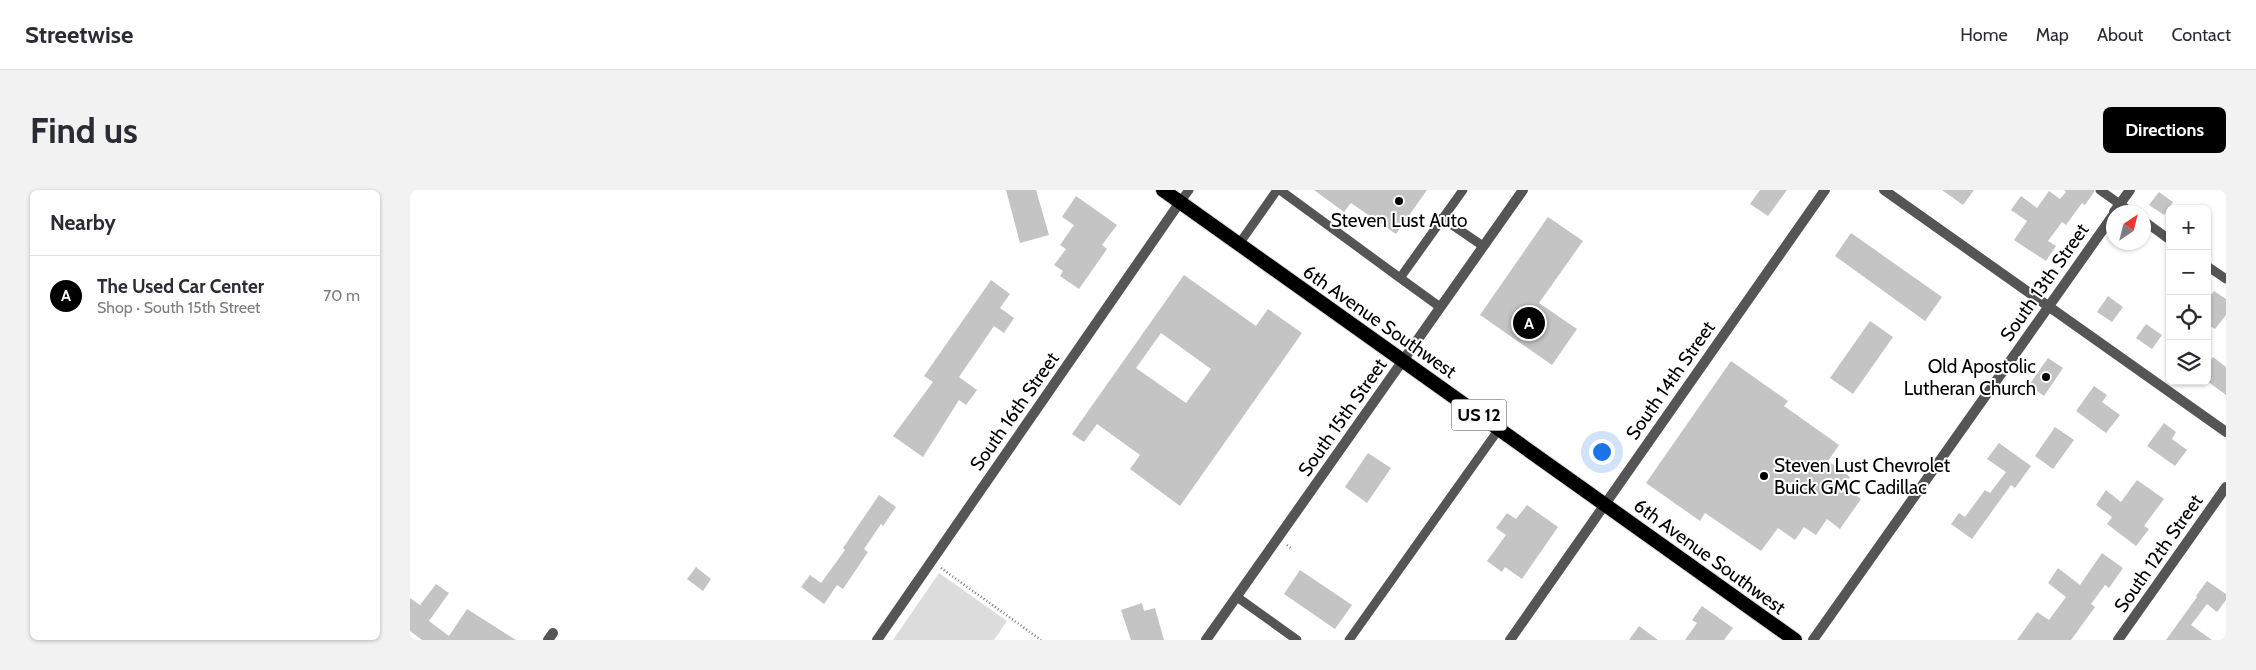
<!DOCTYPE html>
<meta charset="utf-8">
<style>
body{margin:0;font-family:Cabin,sans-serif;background:#f2f2f3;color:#2b2b33}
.controls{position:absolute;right:15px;top:15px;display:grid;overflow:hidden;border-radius:8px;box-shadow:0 1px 4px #0004}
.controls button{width:45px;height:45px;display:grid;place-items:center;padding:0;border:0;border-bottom:1px solid #e1e1e2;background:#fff;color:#2b2b33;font:25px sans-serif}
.compass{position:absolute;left:1696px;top:15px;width:45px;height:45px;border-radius:50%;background:#fff;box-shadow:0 1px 4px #0004;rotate:35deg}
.you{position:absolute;left:1191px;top:261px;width:18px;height:18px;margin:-12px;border:4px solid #fff;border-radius:50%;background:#1a73e8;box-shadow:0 0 0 8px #1a73e833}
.badge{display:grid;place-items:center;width:32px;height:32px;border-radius:50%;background:#000;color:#fff;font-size:16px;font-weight:700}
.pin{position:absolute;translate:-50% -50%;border:2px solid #fff;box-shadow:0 1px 5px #0006}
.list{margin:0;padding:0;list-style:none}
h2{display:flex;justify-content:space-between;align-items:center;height:65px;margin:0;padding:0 20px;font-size:21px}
h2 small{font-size:16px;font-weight:400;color:#7c7c81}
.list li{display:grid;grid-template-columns:32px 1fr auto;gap:15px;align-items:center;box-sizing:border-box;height:80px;padding:0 20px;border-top:1px solid #e1e1e2}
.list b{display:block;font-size:19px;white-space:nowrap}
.list p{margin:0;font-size:16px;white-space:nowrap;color:#7c7c81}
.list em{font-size:16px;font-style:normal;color:#7c7c81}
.icon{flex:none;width:28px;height:28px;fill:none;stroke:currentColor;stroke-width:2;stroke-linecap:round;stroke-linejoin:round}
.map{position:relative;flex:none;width:1816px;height:450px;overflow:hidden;border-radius:8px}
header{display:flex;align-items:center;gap:30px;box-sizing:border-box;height:70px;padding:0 25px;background:#fff;border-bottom:1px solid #e1e1e2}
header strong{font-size:24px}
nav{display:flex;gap:28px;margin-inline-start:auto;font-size:18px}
.intro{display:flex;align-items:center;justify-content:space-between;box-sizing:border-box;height:120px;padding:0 30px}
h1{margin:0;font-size:35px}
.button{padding:12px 22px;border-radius:8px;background:#000;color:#fff;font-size:18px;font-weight:700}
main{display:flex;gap:30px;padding:0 30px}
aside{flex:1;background:#fff;border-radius:8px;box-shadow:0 1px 4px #0004}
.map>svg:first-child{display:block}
</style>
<header>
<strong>Streetwise</strong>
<nav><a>Home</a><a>Map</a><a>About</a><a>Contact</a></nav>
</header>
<div class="intro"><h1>Find us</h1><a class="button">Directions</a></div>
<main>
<aside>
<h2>Nearby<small></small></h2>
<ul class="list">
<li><span class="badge">A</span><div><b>The Used Car Center</b><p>Shop · South 15th Street</p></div><em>70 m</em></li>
</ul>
</aside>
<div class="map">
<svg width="1816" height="450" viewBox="0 0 1816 450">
<rect width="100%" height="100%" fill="#fff"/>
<path fill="#dcdcdc" d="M529,383L597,431L584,450H483Z"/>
<path fill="#c4c4c4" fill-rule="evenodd" d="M596,0H626L639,45L610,53Z
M904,0H1017L986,44L941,13L934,22Z
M1350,0H1377L1358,26L1340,14Z
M1532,0H1564L1553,15Z
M1654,0H1684V2L1675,15L1672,13L1656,35L1652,32L1638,51L1646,56L1636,71L1604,50L1617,31L1601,20L1611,6L1627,18L1639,1L1650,9L1656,2Z
M1749,2L1763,12L1754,25L1739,15Z
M666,6L707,35L692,55L697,59L669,99L650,86L653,81L644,75L656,59L650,55L664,35L652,27Z
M1138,27L1173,51L1129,113L1167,139L1142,175L1070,125Z
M1441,43L1532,107L1515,131L1425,66Z
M774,85L846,136L858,119L892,143L770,316L720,279L730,265L687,234L674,252L662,244ZM751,143L801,179L776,213L726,178Z
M581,90L600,104L590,118L604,128L594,143L584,136L549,187L567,200L556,215L549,210L513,267L483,246L523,192L514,186Z
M1804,101L1816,109V125L1805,139L1797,134V111Z
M1698,106L1713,117L1702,132L1687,122Z
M1460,131L1483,147L1443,204L1420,188Z
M1736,134L1752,145L1742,159L1726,148Z
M1803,167L1816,177V205L1797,191V176Z
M1638,168L1653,178L1634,206L1619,195Z
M1321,171L1378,211L1374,216L1429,255L1418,271L1440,287L1433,296L1451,309L1430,339L1417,329L1406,345L1394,337L1385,350L1368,338L1351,361L1295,323L1290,331L1236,293Z
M1684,196L1697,205L1692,212L1710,225L1696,243L1666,221Z
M1754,233L1766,242L1762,249L1777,260L1765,276L1737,256Z
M1645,237L1664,250L1643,279L1625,266Z
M1589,253L1621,276L1605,298L1601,295L1562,349L1541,334L1549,323L1555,327L1575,300L1580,303L1596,282L1577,269Z
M958,263L981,278L957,313L935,297Z
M1727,290L1754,309L1734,336L1739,339L1726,356L1697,334L1702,327L1686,315L1696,300L1711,312Z
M469,305L486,317L473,336L471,334L454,359L458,362L433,399L427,395L414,414L391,397L400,385L411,393L435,360L433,358Z
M1117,315L1148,337L1112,389L1095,377L1092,382L1077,371L1096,345L1086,338L1097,323L1106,329Z
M1692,363L1713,378L1699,398L1695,395L1681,414L1685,417L1661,450H1607L1627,422L1639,430L1656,407L1638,393L1648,378L1670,395Z
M286,377L301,389L293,401L277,389Z
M890,380L942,415L925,439L874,404Z
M1797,391L1816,404V410L1807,422L1797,414L1781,435L1802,450H1756L1787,407L1786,406Z
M26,394L39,403L19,431L39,446L57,419L106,450H12L0,441V408L10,415Z
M732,413L734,421L745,418L754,450H721L711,420Z
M1292,416L1323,438L1314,450H1275L1287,433L1282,430Z
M1229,436L1248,450H1219Z"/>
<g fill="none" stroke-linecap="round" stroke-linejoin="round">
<defs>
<path id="trunk" d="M753,0L1385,450"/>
</defs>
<use href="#trunk" stroke="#dbdbdb" stroke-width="16"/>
<path stroke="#777" stroke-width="2.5" stroke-dasharray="1 2.5" stroke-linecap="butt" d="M877,355L882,359
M531,378L631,450"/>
<path stroke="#555" stroke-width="9" d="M870,0L990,88L1053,0
M1690,0L1721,22
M770,12L779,0
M1032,28L1073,56
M1734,31L1760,50
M829,54L867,0
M1797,76L1816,89
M990,88L1030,117
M827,407L887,450
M939,450L1089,239"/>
<path stroke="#555" stroke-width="10" d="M1474,0L1816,242
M1704,22L1720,0
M138,450L143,443
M796,450L1113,0
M1100,450L1415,0
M1403,450L1704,24"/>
<path stroke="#555" stroke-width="10" d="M467,450L770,12
M1708,450L1816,297"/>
<use href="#trunk" stroke="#000" stroke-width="14"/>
</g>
<g fill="#000" stroke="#fff" stroke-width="2">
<circle cx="989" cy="11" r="5"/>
<circle cx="1636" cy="187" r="5"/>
<circle cx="1354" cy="286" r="5"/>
</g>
<g text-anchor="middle" stroke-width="4" stroke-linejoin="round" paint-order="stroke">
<rect fill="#fff" stroke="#4c4c4c" stroke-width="1" x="1041.5" y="209.5" width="55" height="31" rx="4"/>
<g font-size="18" font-weight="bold" fill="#000">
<text x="1069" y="231">US 12</text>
</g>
<g font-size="19" fill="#000" stroke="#fff">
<text x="989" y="37">Steven Lust Auto</text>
<text x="1626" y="183" text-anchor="end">Old Apostolic<tspan x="1626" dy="22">Lutheran Church</tspan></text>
<text x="1364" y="282" text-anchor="start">Steven Lust Chevrolet<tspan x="1364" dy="22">Buick GMC Cadillac</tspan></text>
</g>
<g font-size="19" fill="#000" stroke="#fff">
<text transform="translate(1634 92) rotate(-55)" y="7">South 13th Street</text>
<text transform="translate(970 131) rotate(35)" y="7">6th Avenue Southwest</text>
<text transform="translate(1260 190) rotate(-55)" y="7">South 14th Street</text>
<text transform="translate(604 221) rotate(-55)" y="7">South 16th Street</text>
<text transform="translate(932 227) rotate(-55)" y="7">South 15th Street</text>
<text transform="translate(1748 363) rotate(-55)" y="7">South 12th Street</text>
<text transform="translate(1300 366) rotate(36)" y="7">6th Avenue Southwest</text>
</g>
</g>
</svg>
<div class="controls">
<button>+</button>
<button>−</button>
<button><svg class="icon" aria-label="locate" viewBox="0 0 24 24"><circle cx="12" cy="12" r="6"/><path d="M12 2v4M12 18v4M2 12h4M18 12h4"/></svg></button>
<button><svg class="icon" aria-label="layers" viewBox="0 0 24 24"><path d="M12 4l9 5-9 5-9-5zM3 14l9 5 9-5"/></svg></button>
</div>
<svg class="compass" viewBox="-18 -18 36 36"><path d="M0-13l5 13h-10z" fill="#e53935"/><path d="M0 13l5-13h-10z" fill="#7c7c81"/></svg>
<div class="you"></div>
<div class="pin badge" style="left:1119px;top:133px">A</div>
</div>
</main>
